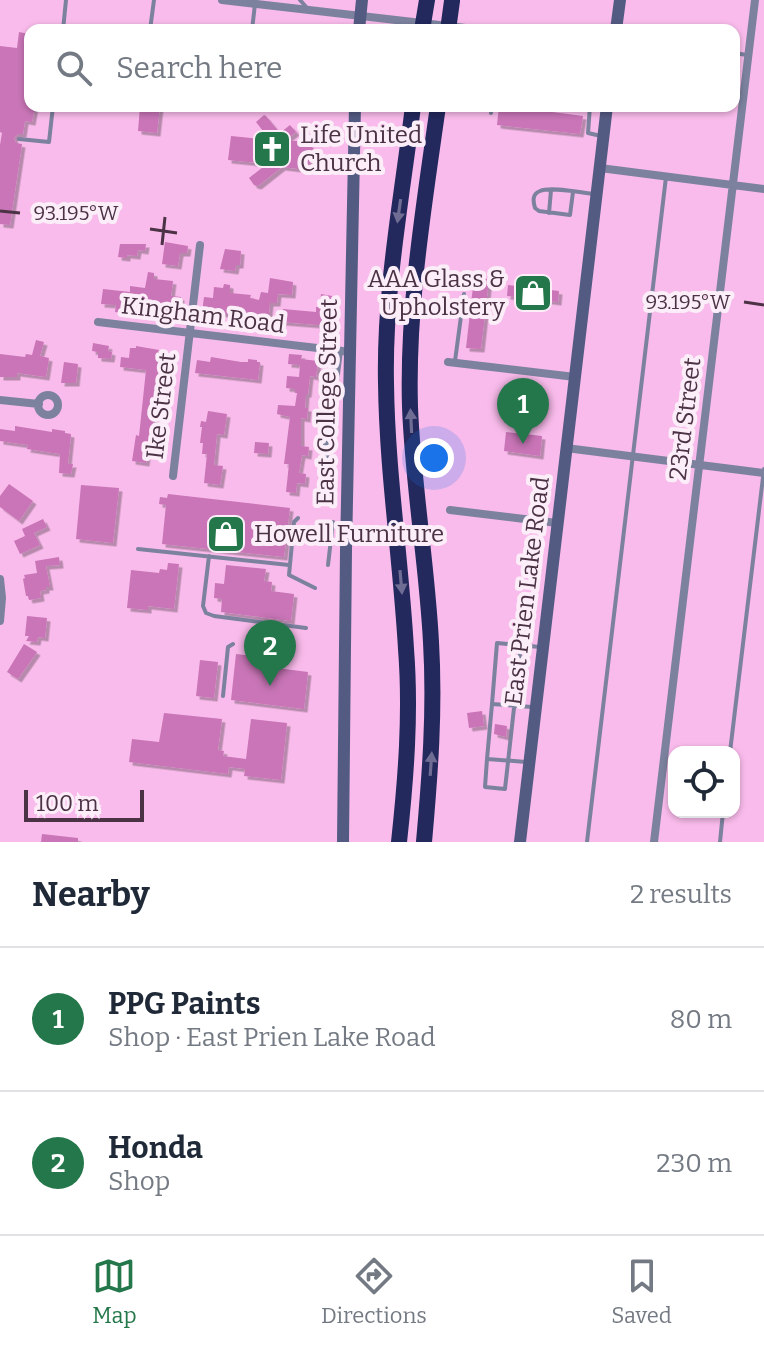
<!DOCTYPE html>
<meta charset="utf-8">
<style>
body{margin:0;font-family:Bitter,serif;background:#f2f2f3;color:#1f2937}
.controls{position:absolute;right:24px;bottom:24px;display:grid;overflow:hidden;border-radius:16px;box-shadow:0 2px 6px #0004}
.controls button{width:72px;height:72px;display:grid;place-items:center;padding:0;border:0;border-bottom:2px solid #e0e1e3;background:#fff;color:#1f2937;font:40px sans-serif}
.scale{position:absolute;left:24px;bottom:20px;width:120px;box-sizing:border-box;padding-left:8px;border:4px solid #4b3245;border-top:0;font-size:22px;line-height:28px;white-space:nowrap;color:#4b3245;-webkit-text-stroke:6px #fbeef8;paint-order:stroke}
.you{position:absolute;left:434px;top:458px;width:28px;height:28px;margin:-20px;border:6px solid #fff;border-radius:50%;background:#1a73e8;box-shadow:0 0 0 12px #1a73e833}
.badge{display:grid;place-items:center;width:52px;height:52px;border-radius:50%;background:#24774a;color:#fff;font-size:26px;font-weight:700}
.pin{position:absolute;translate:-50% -66px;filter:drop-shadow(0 2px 4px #0008)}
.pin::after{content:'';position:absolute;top:42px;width:28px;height:24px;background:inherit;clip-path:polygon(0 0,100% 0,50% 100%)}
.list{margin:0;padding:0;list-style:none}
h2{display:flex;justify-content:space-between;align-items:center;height:104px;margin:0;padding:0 32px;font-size:34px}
h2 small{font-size:26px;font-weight:400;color:#747a83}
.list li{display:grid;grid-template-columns:52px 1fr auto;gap:24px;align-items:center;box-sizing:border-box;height:144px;padding:0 32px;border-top:2px solid #e0e1e3}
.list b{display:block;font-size:30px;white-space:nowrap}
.list p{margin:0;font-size:26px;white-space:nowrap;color:#747a83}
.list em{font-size:26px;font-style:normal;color:#747a83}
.icon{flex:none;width:44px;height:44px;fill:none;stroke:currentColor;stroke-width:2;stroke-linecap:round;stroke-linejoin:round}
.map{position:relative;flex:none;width:764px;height:842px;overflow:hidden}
.search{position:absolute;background:#fff;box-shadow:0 2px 6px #0004;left:24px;right:24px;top:24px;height:88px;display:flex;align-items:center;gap:20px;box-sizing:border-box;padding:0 28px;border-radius:16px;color:#747a83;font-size:30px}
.sheet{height:392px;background:#fff}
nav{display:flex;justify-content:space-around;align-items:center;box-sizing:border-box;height:112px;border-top:2px solid #e0e1e3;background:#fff;font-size:22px;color:#747a83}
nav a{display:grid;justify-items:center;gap:4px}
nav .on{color:#24774a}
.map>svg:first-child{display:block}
</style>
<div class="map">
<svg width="764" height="842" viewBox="0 0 764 842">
<defs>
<filter id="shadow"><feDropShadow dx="3.5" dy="3.5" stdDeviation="0" flood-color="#0004"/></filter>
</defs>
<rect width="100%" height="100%" fill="#f9bbeb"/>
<path fill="#c974b7" filter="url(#shadow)" d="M19,32L29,34L27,45H30V106H35L32,122L25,121L23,134H18L14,138L16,143L22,144L10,225L0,224V145L2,133L0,132V46L17,48Z
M140,106H160L157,133L138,131Z
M499,106H529V109L583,116L580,134L497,125Z
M264,115L266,116L280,133L290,125L296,132L286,140L308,142L319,156L308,165L307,170L282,167L258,186L254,185L249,178L267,164L228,160L231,136L270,140L256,122Z
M165,242L188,246L187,253H180L178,266L162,264Z
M120,244H146L145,251L138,250L137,256L127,255V258L118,257Z
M225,249L241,251L240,265H236L235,271L220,269Z
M148,272L154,273V279L173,281L171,296L181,297L180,309L126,302L124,313L115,312L116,305L101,304L103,289L130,292V286L145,288Z
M270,278L293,282L292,295L278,294L277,303H270L268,322L228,317V314L202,313L204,297L213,298L214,287L223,288L224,284L230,285V293L251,295L250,298L259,300L261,292L268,293Z
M474,278L489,279L481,349L466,348Z
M508,285L559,291L558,302L507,296Z
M321,294L332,296L329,317H332L331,326L282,322L283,309L316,312V307H320Z
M36,340L44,342L40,356L49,358L46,377L17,373V377H0V354L25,357L26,354L32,355Z
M93,343L109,346L108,351L112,352L111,359L98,358V352L92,351Z
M136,346L159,350L158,352L168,355L160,404L158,403L153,426H151L146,463L132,461L136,435L139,436L146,370L120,367L121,357L129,358L130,348H136Z
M289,354L302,355L301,359L318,361L316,377L310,376L308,394H306L305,408H308L307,419L301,418V446L309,447L308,456L302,455L299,473L306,474L305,484L297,483L296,493L286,492L289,464H284L290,417L277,414L278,405L295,406L297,393H295V389L286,388L287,376L299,377L300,365L288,364Z
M211,357L241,362H248V359L257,360V362H260L258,380L195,373L197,360L210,362Z
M64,362L78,364L76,383H61Z
M208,411L227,414L224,435L217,434L214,465L223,466L220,485L204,483L207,454H202L203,443H200L202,427H200L201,421L206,422Z
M15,426L52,432V429L65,431V433L71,434L68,464H73L71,474L59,473L60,454L27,449L28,445L0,441V429L15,431Z
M506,432L542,436L540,456L504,451Z
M255,442L269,443L268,454L254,453Z
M9,484L33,501L19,521L0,507V496Z
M81,485L119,488L113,543L76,539Z
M168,494L290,508L284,557L162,544L166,505L159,504L160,497L167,498Z
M43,519L47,527L34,533L40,545L20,554L14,541L25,536L22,529Z
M59,557L60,565L46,566L50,587H46V590L40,591L41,598L29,600L28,596H26L23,579L25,578L24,575L37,573L35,561Z
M168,563L179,564L174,609L148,606V610L127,608L131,570L159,573L160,569L167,570Z
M226,565L266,569L264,581L272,582L271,591L294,594L291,621L221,612L222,599L214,598L215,583L224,584Z
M27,616L47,618L45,638L38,637L37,642L26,641L29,636H25Z
M24,644L37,652L18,679L7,672Z
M236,654L263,657L261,666L308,672L304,709L231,700Z
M200,660L218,662L214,698L196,696Z
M482,711L484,726L469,728L467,713Z
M164,713L222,719L218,750L224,751L223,756L246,759L251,719L287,723L281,780L244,776L245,769L229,767L228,774L129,762L132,739L159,742Z
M495,724L507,726L506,737L494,734Z
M42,834L78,838V842H41Z"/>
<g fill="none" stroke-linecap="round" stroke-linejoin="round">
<path stroke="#7c829e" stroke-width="4" d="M300,0L307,8
M63,30L66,0
M150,30L154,0
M252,30L255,4
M734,53L747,55
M572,106L606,110
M590,106L588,133L601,136
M491,113L492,106
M19,139L49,142L53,106
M573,192L570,215L539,211L535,208C533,201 532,194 540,191C551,186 582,193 595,194
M549,213L551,190
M455,361L464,294
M298,518L294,522L289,575L315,588
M138,549L289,565
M209,556L203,606L206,613L214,616L306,628
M328,565L333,522
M223,696L228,647L233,644
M492,704L487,759L526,762
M532,707L492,704L497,643L540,647
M730,752L764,469
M487,759L485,787L505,789L521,645
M587,842L666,177
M720,842L723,812"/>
<path stroke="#7c829e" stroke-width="8" d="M222,0L483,30
M600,168L764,189
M98,322L351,352
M448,362L575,377
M38 405a10 10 0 1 1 20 0a10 10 0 1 1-20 0Z
M0,400L39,404
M566,448L764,473
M173,476L200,245
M327,481L323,473L339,351
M450,510L557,523
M0,579L2,598L0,621
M654,842L755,0"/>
<path stroke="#545b83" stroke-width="12" d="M359,30L362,0
M616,30L620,0
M343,842L346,550L355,106
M520,842L607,106"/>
<path stroke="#23285d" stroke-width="16" d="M399,842C406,778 411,713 406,649C401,560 387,472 386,383C384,290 402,198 413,106
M424,842C430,775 435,710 431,642C427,564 413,486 410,407C407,306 424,206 438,106"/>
<path stroke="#23285d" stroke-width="16" d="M422,30L427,0
M448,30L452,1"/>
</g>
<defs><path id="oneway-solid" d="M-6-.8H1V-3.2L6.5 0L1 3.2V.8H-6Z" transform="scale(2)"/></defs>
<g fill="#6f6d93">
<use href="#oneway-solid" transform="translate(399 211) rotate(98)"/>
<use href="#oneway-solid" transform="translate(411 421) rotate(-93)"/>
<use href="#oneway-solid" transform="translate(401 582) rotate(85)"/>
<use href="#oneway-solid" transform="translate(431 764) rotate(-86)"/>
</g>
<path fill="none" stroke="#4b3245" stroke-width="3" d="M0,211L20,213M150,229L177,233M162,245L165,217M744,302L764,305"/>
<defs>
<symbol id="church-square" viewBox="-11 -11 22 22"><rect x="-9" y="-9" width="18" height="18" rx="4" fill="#24774a" stroke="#fbeef8"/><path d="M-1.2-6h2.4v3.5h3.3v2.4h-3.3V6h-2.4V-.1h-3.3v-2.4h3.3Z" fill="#fff"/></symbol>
<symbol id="shop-square" viewBox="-11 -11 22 22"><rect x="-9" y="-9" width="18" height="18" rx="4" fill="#24774a" stroke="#fbeef8"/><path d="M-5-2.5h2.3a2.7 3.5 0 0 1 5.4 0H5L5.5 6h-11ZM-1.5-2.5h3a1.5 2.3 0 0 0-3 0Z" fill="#fff"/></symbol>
</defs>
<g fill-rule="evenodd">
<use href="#church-square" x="250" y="127" width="44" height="44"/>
<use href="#shop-square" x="511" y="271" width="44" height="44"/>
<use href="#shop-square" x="204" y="512" width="44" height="44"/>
</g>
<g text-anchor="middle" stroke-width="8" stroke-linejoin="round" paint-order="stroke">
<g font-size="24" fill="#4b3245" stroke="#fbeef8" text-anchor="start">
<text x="300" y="143">Life United<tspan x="300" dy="28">Church</tspan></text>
<text x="505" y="287" text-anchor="end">AAA Glass &amp;<tspan x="505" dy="28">Upholstery</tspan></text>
<text x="254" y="542">Howell Furniture</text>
</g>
<g font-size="24" fill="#4b3245" stroke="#fbeef8">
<text transform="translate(203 315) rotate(7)" y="8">Kingham Road</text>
<text transform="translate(327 402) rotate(-89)" y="8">East College Street</text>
<text transform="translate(161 406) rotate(-83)" y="8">Ike Street</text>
<text transform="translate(685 419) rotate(-83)" y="8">23rd Street</text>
<text transform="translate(527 591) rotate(-83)" y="8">East Prien Lake Road</text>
</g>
</g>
<g font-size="20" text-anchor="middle" fill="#4b3245" stroke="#fbeef8" stroke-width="8" stroke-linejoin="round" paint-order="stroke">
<text x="76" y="220">93.195°W</text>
<text x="688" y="309">93.195°W</text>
</g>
</svg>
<div class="controls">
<button><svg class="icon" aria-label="locate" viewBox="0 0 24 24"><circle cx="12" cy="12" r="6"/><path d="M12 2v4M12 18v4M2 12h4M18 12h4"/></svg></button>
</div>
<div class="scale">100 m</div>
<div class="you"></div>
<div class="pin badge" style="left:523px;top:444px">1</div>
<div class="pin badge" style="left:270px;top:686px">2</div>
<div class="search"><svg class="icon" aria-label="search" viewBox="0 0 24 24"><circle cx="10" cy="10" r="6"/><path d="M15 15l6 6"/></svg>Search here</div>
</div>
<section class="sheet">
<h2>Nearby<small>2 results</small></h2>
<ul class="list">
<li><span class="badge">1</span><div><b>PPG Paints</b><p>Shop · East Prien Lake Road</p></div><em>80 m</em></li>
<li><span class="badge">2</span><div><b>Honda</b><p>Shop</p></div><em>230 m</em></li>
</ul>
</section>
<nav>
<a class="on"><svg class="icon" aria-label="map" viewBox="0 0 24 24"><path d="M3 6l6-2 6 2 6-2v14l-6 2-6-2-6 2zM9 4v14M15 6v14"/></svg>Map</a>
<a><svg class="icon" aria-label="directions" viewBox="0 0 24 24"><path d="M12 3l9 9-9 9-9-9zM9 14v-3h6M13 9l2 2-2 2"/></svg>Directions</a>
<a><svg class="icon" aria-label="saved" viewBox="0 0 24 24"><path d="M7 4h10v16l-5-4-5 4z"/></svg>Saved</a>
</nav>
